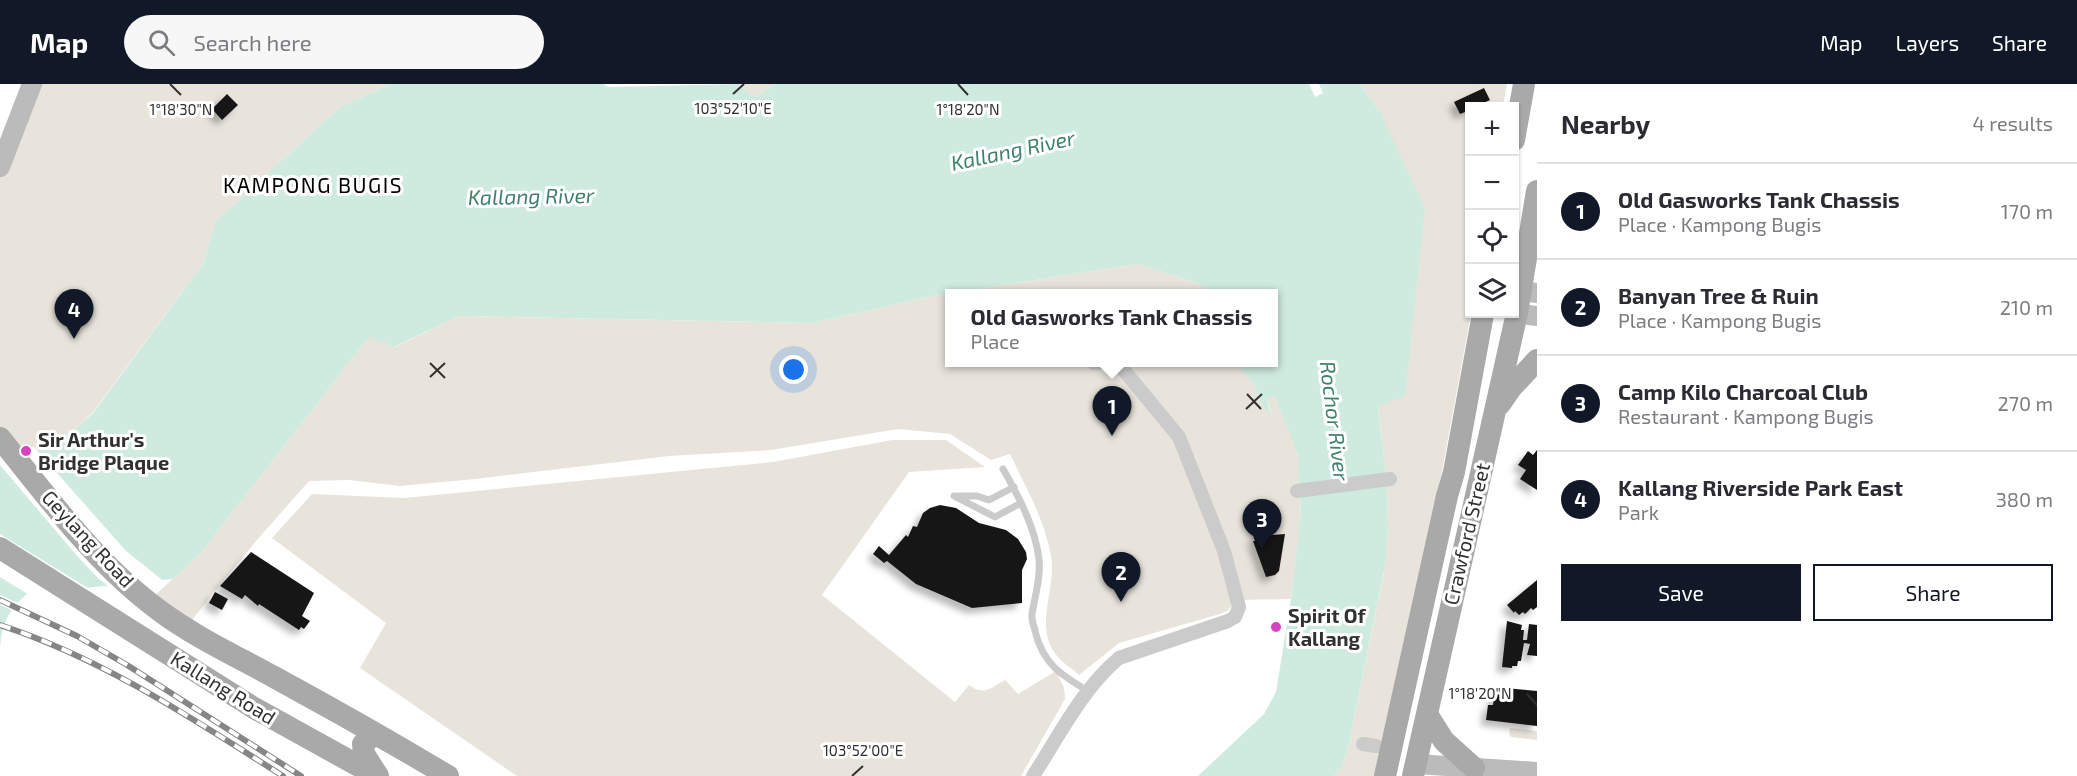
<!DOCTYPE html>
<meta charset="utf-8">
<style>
body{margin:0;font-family:"Exo 2",sans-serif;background:#f7f7f7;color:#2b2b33}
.controls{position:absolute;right:18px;top:18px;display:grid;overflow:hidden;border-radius:0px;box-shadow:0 2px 4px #0004}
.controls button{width:54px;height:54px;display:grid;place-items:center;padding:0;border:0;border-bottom:2px solid #e1e1e2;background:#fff;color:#2b2b33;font:30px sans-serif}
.you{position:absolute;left:794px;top:286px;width:21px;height:21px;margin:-15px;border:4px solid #fff;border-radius:50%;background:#1a73e8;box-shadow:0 0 0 9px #1a73e833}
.badge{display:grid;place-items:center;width:39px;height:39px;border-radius:50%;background:#111827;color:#fff;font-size:20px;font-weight:700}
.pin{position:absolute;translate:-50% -50px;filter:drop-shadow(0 2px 3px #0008)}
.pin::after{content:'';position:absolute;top:32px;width:21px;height:18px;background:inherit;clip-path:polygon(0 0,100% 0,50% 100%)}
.popup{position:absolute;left:945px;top:205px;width:333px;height:78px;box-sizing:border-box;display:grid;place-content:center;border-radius:0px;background:#fff;filter:drop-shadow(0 2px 4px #0005);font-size:20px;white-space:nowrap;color:#7c7c81}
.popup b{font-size:22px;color:#2b2b33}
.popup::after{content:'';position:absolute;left:50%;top:100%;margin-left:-12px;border:12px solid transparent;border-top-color:#fff}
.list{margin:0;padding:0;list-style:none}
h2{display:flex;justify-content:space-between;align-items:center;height:78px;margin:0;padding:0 24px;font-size:26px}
h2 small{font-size:20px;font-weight:400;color:#7c7c81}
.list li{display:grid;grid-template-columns:39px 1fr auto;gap:18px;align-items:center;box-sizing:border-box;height:96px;padding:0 24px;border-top:2px solid #e1e1e2}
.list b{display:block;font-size:22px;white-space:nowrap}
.list p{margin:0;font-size:20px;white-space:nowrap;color:#7c7c81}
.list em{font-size:20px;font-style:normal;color:#7c7c81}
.actions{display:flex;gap:12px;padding:18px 24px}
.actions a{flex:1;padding:14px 0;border:2px solid #111827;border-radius:0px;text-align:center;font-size:21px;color:#111827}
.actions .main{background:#111827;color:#fff}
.icon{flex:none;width:33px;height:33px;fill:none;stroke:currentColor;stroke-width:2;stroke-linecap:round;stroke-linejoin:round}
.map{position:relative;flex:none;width:1537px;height:692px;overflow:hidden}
header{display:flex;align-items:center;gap:36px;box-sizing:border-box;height:84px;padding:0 30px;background:#111827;color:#fff}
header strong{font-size:28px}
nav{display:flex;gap:33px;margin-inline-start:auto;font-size:21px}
.search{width:420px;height:54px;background:#f7f7f7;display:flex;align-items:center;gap:15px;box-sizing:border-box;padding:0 21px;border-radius:33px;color:#7c7c81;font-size:22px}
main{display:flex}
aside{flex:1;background:#fff}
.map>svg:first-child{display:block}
</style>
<header>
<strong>Map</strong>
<div class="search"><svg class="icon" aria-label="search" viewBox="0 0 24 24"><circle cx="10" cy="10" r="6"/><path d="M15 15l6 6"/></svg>Search here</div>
<nav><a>Map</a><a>Layers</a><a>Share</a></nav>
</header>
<main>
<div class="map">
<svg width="1537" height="692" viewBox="0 0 1537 692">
<defs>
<filter id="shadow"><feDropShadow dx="-5.5" dy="5.5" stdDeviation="3" flood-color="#0004"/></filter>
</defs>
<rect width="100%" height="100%" fill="#fff"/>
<path fill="#e8e4db" d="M32,0H391L340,23L216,137L202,181L93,328L76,344L41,365L0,372V78Z
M738,0H776L754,13Z
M1360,0H1507L1503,22H1470V230H1471L1442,387L1374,692H1334L1342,681L1347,669L1384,488L1388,443L1387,402L1378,322L1380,28Z
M1138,180L1194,198L1217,209L950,210V278L1237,279L1255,303L1261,320L1271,329L1267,314L1275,312L1293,354L1299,376L1301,435L1291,515L1237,516L1227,527L1220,530L1119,559L1079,591C1073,585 1064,580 1058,573C1032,544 1057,506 1051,472C1044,434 1026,404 1010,370L991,376L950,350L898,345L771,366L669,372L475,395L400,402L349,396L309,397L256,457L191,537L153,513L200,470L369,253L395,263L459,232L812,239L933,212Z
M892,356H946L985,383L909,388L822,511L955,618L969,601C984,612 991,604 1005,596L1018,610L1056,587L1064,604L1065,615L1021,692H517L360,584L386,539L272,454L312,410L404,414L773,378Z
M1510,644L1537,647V656L1511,653L1509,650Z"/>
<path fill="#cfebe0" d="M391,0H603L608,3L738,0L754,13L776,0H1309L1315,13L1323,9L1319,0H1360L1380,28L1425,124L1405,312L1378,322L1387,402L1388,443L1385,482L1347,669L1342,681L1334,692H1198L1264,630L1276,608L1291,515L1301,430L1298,371L1275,312L1267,315L1271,331L1261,320L1255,303L1237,279L1274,278V210L1217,209L1194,198L1138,180L933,212L812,239L459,232L394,263L369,253L200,470L173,495L27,510C8,526 1,541 0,566V372L41,365L76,344L93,329L202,181L216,137L340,23Z"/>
<path fill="#fff" d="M34,363L126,467L166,499L111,504L99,495L78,473L0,381V369Z
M0,450L91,506L31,512L0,493Z
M0,511L20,520L14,527L0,521Z"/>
<path fill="#181818" filter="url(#shadow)" d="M1484,4L1490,16L1477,22H1470V26L1460,30L1454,18Z
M227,10L238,21L222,36L212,25Z
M1537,366V406L1520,395L1526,386L1518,381L1528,367L1533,371Z
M940,421L956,424L979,439L1006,446L1018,455L1026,468L1027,475L1022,486V519L972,524L916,500L887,477L884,479L873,470L879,462L889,471L906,451L908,453L913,442L917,443L923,429L930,424Z
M1272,449V451L1285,450L1284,456L1279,487L1275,491L1266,493L1253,457H1255L1253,451Z
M251,468L314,509L302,532L310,537L304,545L301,543L299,546L259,520L258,522L245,511L242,515L220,502Z
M1537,496V523L1533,526L1531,524L1525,530L1523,528L1519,531L1515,527L1514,529L1507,521Z
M215,508L228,515L222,526L209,519Z
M1507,537L1522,541L1521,546H1524L1523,556H1527L1529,540L1537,541V572L1527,571L1530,560L1524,559L1521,577H1518L1517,582H1512V584L1502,583Z
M1495,603L1537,607V642L1486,636L1488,621H1493Z"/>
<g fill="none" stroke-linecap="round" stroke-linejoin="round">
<path stroke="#cbcbcb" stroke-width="7" d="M1003,385C1019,413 1035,443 1039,475C1041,492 1035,512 1032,530C1031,536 1034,541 1035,547C1043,580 1061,591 1088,607
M954,412L995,433L1021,419
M957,412H977L989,416L1014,403"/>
<path stroke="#cbcbcb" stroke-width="14" d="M1094,279L1110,278
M1297,407L1390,395
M1363,660L1376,662
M1033,692C1059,652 1082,605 1119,574L1228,537L1235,533L1239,523L1224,467L1179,353L1122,284L1113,278"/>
<path stroke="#bbb" stroke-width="20" d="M0,83L32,0
M1514,206L1537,209
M1514,229L1537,232
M1416,680L1537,688"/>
<path stroke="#a9a9a9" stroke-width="22" d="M1514,56L1524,0
M1500,320L1511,304L1537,276
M0,354C49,415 97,481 160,527C195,553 236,572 274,593C333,625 391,658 448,692
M0,464L254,624L377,692
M1427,630L1444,657L1474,684
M378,692L364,670L363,660L370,654L378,651
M1385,692L1447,412L1454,388L1483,230
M1413,692L1517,229L1537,107"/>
<defs>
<path id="rail" d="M0,516L77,552L127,581L301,692
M0,541C102,574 193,635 283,692"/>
</defs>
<use href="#rail" stroke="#868686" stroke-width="6"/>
<use href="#rail" stroke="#fff" stroke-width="4" stroke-dasharray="11" stroke-linecap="butt"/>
</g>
<path fill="none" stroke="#313131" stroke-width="2" d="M170,0L181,11M958,0L968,11M733,10L744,0M430,279L445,294M430,293L445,279M1247,310L1261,325M1246,325L1262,310M1527,610L1537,621M852,692L863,682"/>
<g fill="#d942c2" stroke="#fff" stroke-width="2">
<circle cx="26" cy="367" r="6"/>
<circle cx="1276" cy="543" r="6"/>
</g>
<g text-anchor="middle" stroke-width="6" stroke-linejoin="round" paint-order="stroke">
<g font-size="20" font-weight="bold" fill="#313131" stroke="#fff" text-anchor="start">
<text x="38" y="363">Sir Arthur's<tspan x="38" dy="23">Bridge Plaque</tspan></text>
<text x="1288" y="539">Spirit Of<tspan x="1288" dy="23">Kallang</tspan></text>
</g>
<g font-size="20" fill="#313131" stroke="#fff">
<text transform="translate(1467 450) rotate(-77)" y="7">Crawford Street</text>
<text transform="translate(88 455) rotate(47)" y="7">Geylang Road</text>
<text transform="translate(223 604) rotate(32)" y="7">Kallang Road</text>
</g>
<g font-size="21" font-style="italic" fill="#3f8268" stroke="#fff">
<text transform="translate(1013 67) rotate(-12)" y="7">Kallang River</text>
<text transform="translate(531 113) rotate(-1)" y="7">Kallang River</text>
<text transform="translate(1334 337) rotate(83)" y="7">Rochor River</text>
</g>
<g font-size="21" letter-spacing="1.5" fill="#000" stroke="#fff">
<text x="313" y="109">KAMPONG BUGIS</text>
</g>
</g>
<g font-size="15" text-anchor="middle" fill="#313131" stroke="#fff" stroke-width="6" stroke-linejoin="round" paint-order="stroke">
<text x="733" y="30">103°52'10"E</text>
<text x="181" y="31">1°18'30"N</text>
<text x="968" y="31">1°18'20"N</text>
<text x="1480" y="615">1°18'20"N</text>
<text x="863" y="672">103°52'00"E</text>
</g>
</svg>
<div class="controls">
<button>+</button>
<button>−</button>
<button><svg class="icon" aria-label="locate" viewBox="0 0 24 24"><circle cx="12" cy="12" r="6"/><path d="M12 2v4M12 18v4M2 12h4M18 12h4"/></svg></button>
<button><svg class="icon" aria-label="layers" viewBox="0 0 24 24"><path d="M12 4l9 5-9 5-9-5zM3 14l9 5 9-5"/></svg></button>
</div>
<div class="you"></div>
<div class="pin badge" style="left:1112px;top:352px">1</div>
<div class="popup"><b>Old Gasworks Tank Chassis</b>Place</div>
<div class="pin badge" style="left:1121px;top:518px">2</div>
<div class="pin badge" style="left:1262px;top:465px">3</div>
<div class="pin badge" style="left:74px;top:255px">4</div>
</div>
<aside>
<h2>Nearby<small>4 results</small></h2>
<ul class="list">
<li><span class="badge">1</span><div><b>Old Gasworks Tank Chassis</b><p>Place · Kampong Bugis</p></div><em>170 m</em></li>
<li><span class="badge">2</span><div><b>Banyan Tree &amp; Ruin</b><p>Place · Kampong Bugis</p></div><em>210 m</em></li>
<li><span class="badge">3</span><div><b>Camp Kilo Charcoal Club</b><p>Restaurant · Kampong Bugis</p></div><em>270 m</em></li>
<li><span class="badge">4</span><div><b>Kallang Riverside Park East</b><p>Park</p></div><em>380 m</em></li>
</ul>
<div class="actions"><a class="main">Save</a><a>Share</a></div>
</aside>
</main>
